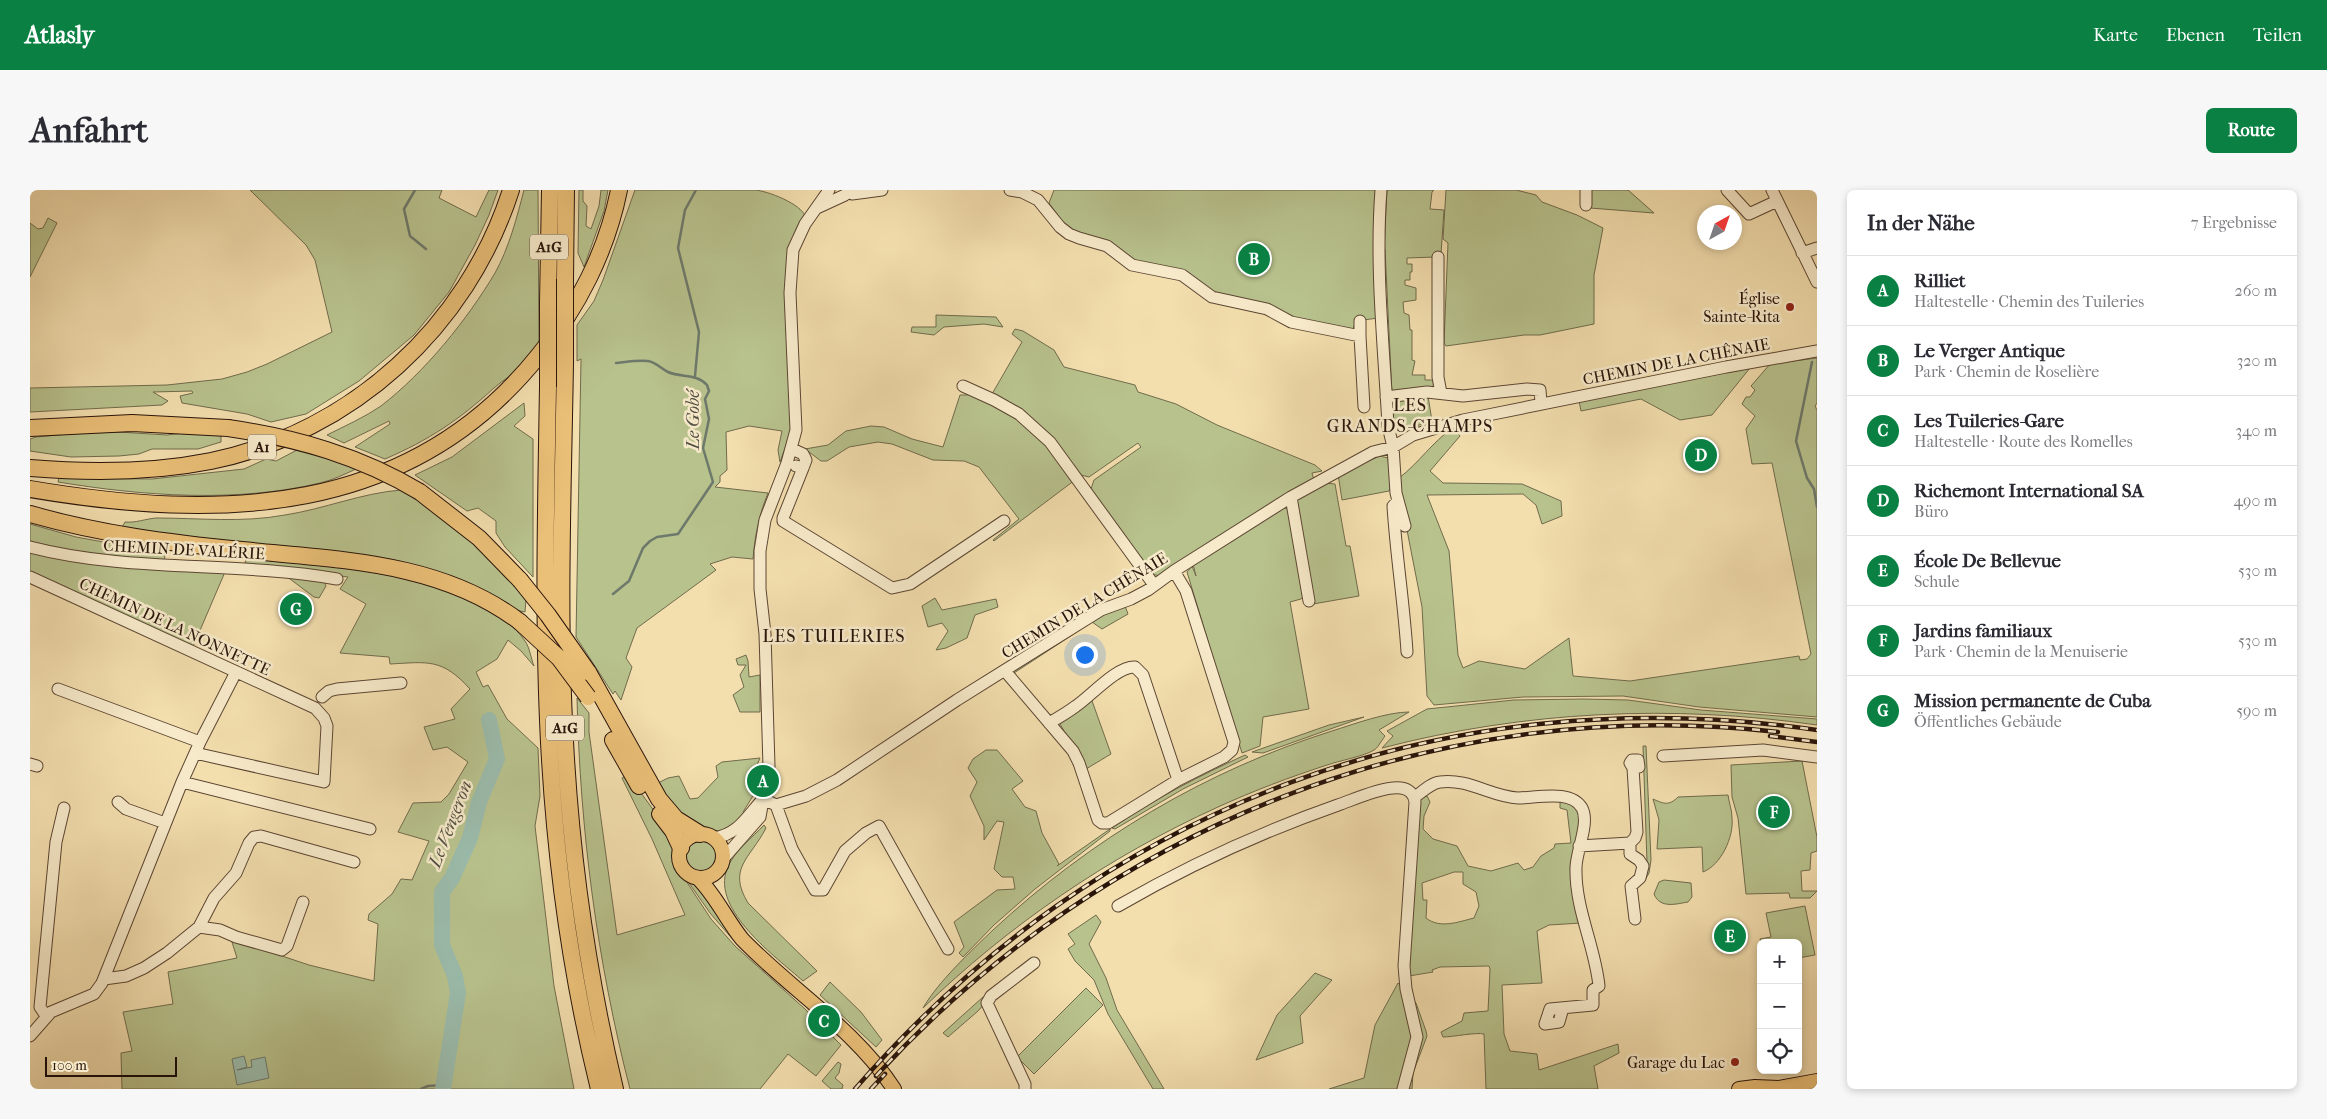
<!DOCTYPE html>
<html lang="de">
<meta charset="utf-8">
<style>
body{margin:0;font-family:"IM FELL French Canon",serif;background:#f7f7f7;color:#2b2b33}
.controls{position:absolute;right:15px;bottom:15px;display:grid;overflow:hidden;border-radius:8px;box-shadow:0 2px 8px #0003}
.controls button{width:45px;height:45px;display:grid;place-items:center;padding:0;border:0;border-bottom:1px solid #e1e1e2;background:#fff;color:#2b2b33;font:25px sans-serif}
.compass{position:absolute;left:1667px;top:15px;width:45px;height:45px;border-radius:50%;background:#fff;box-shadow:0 2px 8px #0003;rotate:40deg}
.scale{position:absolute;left:15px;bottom:12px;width:132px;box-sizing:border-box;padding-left:5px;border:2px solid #29140a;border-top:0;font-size:14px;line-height:18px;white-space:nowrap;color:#29140a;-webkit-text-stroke:4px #f7eaca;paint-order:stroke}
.you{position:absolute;left:1054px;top:464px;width:18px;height:18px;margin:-12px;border:4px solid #fff;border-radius:50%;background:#1a73e8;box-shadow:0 0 0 8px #1a73e833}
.badge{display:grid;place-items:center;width:32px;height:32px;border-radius:50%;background:#0b8043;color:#fff;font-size:16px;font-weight:700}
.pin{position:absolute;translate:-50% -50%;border:2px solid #fff;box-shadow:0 1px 5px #0006}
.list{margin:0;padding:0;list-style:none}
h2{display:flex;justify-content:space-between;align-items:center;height:65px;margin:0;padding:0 20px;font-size:21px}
h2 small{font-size:16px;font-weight:400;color:#7c7c81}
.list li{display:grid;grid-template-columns:32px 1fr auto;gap:15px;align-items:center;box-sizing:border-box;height:70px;padding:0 20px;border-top:1px solid #e1e1e2}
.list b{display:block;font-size:19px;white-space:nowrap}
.list p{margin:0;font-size:16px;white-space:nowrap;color:#7c7c81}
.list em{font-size:16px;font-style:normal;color:#7c7c81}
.icon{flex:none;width:28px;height:28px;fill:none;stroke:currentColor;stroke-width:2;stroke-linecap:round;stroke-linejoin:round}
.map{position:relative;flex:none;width:1787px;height:899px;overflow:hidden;border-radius:8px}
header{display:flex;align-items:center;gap:30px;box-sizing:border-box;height:70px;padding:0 25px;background:#0b8043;color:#fff}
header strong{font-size:24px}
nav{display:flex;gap:28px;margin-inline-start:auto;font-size:18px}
.intro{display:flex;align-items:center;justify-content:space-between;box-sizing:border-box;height:120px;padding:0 30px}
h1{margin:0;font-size:35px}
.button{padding:12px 22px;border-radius:8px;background:#0b8043;color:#fff;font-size:18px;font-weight:700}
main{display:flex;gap:30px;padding:0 30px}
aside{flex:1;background:#fff;border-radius:8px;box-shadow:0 2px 8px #0003}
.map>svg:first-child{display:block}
</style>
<header>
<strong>Atlasly</strong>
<nav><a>Karte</a><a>Ebenen</a><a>Teilen</a></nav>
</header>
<div class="intro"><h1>Anfahrt</h1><a class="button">Route</a></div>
<main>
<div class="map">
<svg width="1787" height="899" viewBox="0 0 1787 899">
<rect width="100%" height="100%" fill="#f3deae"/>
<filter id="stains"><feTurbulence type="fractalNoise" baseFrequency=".004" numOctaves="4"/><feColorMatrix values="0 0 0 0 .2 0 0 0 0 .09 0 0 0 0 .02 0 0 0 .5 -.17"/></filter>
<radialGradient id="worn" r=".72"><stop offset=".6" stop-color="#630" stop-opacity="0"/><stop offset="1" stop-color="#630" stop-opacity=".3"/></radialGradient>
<path fill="#b8c28d" stroke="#706b4c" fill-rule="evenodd" d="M220,0H412L409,8L446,27L459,0H468L459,25L445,55L419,102L384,145L329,191L276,224L241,232L217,224L152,213L150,206L163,203L162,201L123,202L138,211L132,215L0,222V198L137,195L192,189L217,182L237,174L302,142L285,70L276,55Z
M494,0H508L509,156C504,162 500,169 495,174C486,183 474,189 464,198C429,230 399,250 355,269L325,257L360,234L359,231L314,253L297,245C315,236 335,227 351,216C395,182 437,130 465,83C479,58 487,27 494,0Z
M549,0H553V11L557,16L556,36L561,39L569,16L571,0H578L574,21L554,77L548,63Z
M605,0C645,0 686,0 725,0C738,1 771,14 775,26L767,37L760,54L761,242L750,272L748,260L752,241L719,236L696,242L697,280L690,286V292L685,297L738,303C729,325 725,345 723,369L702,367L680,374L686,380L607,438L596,468L602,477L591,510L585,501L583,504L546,447L551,169L547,171V135L564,111L573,90Z
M1024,0H1348V128L1326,131L1323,139L1265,129L1188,104L1178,99L1158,82L1107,71L1051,45L1036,36L1019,13Z
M1357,0H1404L1402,2L1400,19L1414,20L1411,64L1405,67L1377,68V74H1382V82H1380V90H1375V95L1386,98V110L1373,112L1374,123L1379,125L1380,140H1382V170L1385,171L1382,185H1395V190H1404L1403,198L1362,204L1355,59H1354Z
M1416,0H1486L1506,5L1512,12L1547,25L1573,38L1564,85V134L1510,145H1494L1416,156L1414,153L1418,53L1413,49Z
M1560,0H1598L1624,23L1560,18Z
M18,28L27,33L0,87V33L8,39L13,38Z
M906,125L966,127L973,137L954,134L914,137L904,145L881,142L882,137H906Z
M985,139L993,141L1024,160L1034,177L1105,195L1108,202L1146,214L1187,235L1285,275L1292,281L1282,283L1284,290L1217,328L1130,386L1121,384L1061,299L1064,290L1111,257L1108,253L1059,287L1051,285L1023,249L962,204L992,152L982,144Z
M1787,168V213L1785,216L1787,220V527L1669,517L1593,506L1493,507L1404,515L1397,506L1392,417L1369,299V288C1389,273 1402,252 1423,238L1430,246L1400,281L1413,293L1492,294L1531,311L1532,326L1512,334L1506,315L1493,304L1397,305L1419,361L1428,465L1433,478L1449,471L1495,479L1539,448L1543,486L1600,491L1769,466L1770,470L1777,469L1781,464L1742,273L1722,274L1716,239L1725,226L1712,214L1716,207H1720L1725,200L1721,196L1740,174Z
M1720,178L1682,225L1650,230L1611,209L1551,221L1549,211Z
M941,203L978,223L1005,243L1045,290L964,351L963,350L989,329L949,277L934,271L903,270L862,254L848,252L819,257L797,271H791L775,259L798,255L816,241L841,236L854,237L882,249L913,257L930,205H937Z
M1398,206L1402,231L1367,242L1363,231L1365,211Z
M494,213L495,226L484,236L503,249V387L475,357L466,343V331L448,318L437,321L385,285L422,267Z
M72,241L137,245L161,242L191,246V252L168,259H122L109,264L89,266L41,267L0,261V249L6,247Z
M267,260L291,265L326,279C315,284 303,290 290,293C206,313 113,306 28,292L29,288L122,289L214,279L236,269L246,271Z
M1350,266L1358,268L1361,297L1359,301L1312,310L1308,284Z
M1295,293L1305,294L1316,356H1320L1329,406L1283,414L1265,309Z
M371,300C419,327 462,366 496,409L495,422L485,420L430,389L385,375L344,367L91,339L95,332C106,333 115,329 126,328C169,328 212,333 255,325C294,319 332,303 371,300Z
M1252,317L1260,320L1275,405L1271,409L1260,412L1279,519L1233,527L1230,556L1212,563L1157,382L1162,376L1166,386L1163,374Z
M0,334L46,347L135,363L134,379L195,382L162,459L0,382Z
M216,369C290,375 449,383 495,451C500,458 501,469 504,476L491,461L478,450L467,469L446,482L453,497L458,495L477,529L508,558L510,606L505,636L524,796L544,899H92L91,863L102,861L93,822L143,814L138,782L207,768L201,749L279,775L344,791L348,734L338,730L339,724L362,704L371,689L382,690L399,651L368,642L383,613L411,612L419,604L438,572L417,557L403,560L394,537L425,529L421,519L440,499C412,468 398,472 360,474L359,467L310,463L336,414L310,399L318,387L215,373Z
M256,386L294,392L296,396L289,408L284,407Z
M905,408L912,420L966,409L968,417L945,425L937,448L916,458L906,460L918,441L912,433L898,437L892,416Z
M1095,416L1098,424L1072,439L1062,432L984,483L982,481L1073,424Z
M716,465L718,471L719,487L730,485V522H710L703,505L714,497L710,485L716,475H708L706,469Z
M547,508L559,523V542L587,745L655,725L622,649L592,588L598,585L635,636L645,657L647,677L681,729L705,756L775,819L811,855L786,886L758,864L730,899H600C567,771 550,640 547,508Z
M1061,508L1081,564L1056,579L1030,534L1031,531Z
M1553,509L1598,510L1671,520L1787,529V535C1642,514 1495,521 1352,558L1363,546L1357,541L1397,519L1484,510Z
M1379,522L1349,540L1355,546C1352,550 1347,559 1344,560C1335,566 1308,571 1297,575C1260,587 1223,601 1188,617C1078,667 979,735 893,818C908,792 941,761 963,740C1061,649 1175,581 1302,541C1324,534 1357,522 1379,522Z
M1334,527L1233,563L1222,562L1299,535Z
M1613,556H1616L1621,670L1619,683L1614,692L1617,672Z
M956,560H967L993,591L982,599L995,617L1006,621L1012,643L1029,674L1027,676L1080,639V641L1005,699L964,735L933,767L929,763L934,757L924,732L967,700L985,699L983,687H972L964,679L974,632L967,631L954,650V636L940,606L947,592L938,578L943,569Z
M1215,565L1218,567L1153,599L1085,639L1082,638C1124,609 1169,586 1215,565Z
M730,568L727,575L732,577L726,601L713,622L716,625C673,664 654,626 626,594L638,588L649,586L660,609L668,608L688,587L686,576L692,572Z
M1772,571L1787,647V661L1781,663L1780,680L1771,681L1772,701H1787L1780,708H1760L1759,703L1716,704L1708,628L1702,607L1701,575Z
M1698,605C1699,613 1702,620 1702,628C1704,647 1691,675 1673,682L1672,657L1627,659L1629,630L1623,609C1634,614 1639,616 1648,607Z
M1397,606L1400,612L1394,626L1393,639L1403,649L1427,656L1438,676L1461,681L1488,673L1494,680L1503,677L1511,666L1524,658L1525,654L1541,653L1537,620L1530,618V610H1535L1550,622L1551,733L1519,735L1507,741L1512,793L1472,795L1474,844L1480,861L1507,864L1509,880L1588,854L1589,863L1564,876L1568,899H1456L1454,844C1446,842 1423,847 1413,847L1411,842L1432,831L1434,823L1458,821L1460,779L1459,776L1410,777L1402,780L1403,782L1379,786L1388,609ZM1424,682H1433V694L1446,702L1449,716L1444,728C1428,732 1410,739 1396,728L1397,710H1393L1392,693Z
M734,635L736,638C720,669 697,678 718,713L787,781L773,791C746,767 681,720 697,679C703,662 723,647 734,635Z
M654 666a17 17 0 1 1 34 0a17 17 0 1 1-34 0Z
M659,689L667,692L705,752L680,723L657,690Z
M1634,690L1661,693L1662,707L1658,712C1646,714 1630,719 1624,704L1629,692Z
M1775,716L1785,765L1768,768V753H1731L1730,749L1741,747L1736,723Z
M1066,725L1071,732L1059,754L1076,788L1087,820L1134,899H1123L1078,824L1064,790L1045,771L1038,759L1045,754L1038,744Z
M1285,783L1302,790L1270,826L1273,853L1226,870L1247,825Z
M800,792L831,822L852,850L846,857L790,805Z
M1368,793L1386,813L1396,841L1397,846L1383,883L1382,899H1299L1334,888L1345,835Z
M1056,798L1073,815L1004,884L987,867Z
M953,807L956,812L948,821L918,847L913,843Z
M808,872L811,874L809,883L805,888L813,895L812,899H801L792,891Z"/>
<path fill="#9bbcac" stroke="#6d796b" d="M214,866L217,877L207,880L222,877L221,870L235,867L239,888L207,895L202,869Z"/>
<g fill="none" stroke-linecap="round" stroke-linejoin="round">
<path stroke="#6d796b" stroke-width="2.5" d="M385,0L374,19L380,46L396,59
M1782,172L1766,251L1777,288L1784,299L1787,317
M665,186L669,142L648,58L655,20L666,0
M583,404L599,391L613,358L620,351L627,347L648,344L683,292L673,258L679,229L675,209L679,201L677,195C666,183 652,188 638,182C631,179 626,172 618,171C608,170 596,172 586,173
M391,899L398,896L413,895"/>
<path stroke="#9bbcac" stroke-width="16" d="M413,899L428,803L425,786L412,755V702L422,688L440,648L449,612L467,569L459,530"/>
<defs>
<path id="minor" d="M980,0L992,2L1008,10L1030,37L1039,44L1049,48L1077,56L1102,75L1152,85L1182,107L1237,119L1261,132L1330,146L1334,217
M1351,0C1345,78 1354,158 1358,236L1363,257L1366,303L1375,336
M1556,0V15
M1697,0L1719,24L1747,11
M1742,0L1787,92
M822,4L852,0
M789,17L815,5
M1772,63L1787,58
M1408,67V187L1411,203
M1330,146V131
M933,196L964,210L989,224L1020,252L1124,395
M1356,207L1397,202L1433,206L1497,199L1510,200L1511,213
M762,259L773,264L776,270L773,278L766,276
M773,278L753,328V331L862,398L880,394L974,331
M1261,307L1279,411
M1366,313L1363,316C1366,365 1374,413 1377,462
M0,357C101,383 205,371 307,389
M0,387L285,518L294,528L297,536L294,592L165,563
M975,481L1043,561L1049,573L1068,630L1072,633H1078L1148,590L1194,567L1202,560L1204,552L1156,401L1144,381
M28,499L170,552
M292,507L299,501L307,499L371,493
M1019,533C1028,528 1038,522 1046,516C1061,506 1087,476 1105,477L1113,485L1148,590
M1633,566L1733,560L1787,567
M0,574L7,576
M152,592L340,639
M1385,607C1392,602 1401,593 1410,592C1438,588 1462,607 1488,608C1507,608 1541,599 1552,618C1560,633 1546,661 1546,678C1545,719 1565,756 1569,796L1563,800V815L1520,819L1515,834L1529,832L1533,818
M733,609L746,615L776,606L807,590L927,510L1071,420L1101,409L1118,400L1144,381L1261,307L1343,262L1363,257L1383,245L1433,230L1696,177L1787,161
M88,612L96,619L135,633
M746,615L762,659L785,700H793L815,661L836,643L849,636L918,759
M684,648C709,644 717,626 733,609
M1600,653V664L1609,670L1613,676L1610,688L1601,696L1605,729
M1549,656L1600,653L1605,648L1607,642L1603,578L1600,573L1602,570H1608L1609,577L1603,578
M693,669L730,627L739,576L735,444L730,399V361L735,330L757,273L766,240L760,103L763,60L775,34L799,0
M1088,716C1159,675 1231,642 1308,615C1325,609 1354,596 1371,598C1379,599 1384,604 1385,612L1374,776L1376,799L1387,847L1373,899
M169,737L190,740L206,747L252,760L257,756L273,712
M74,789L96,786L114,778L137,763L169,737L184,708L206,683L219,653L224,647L231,646L324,672
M16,826L10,817L26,652L34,618
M0,846L21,822L64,804L72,793L152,592L170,552L206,482
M995,899V894L957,813L961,806L1004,773"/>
<path id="major" d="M649 666a22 22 0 1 1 44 0a22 22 0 1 1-44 0Z
M668,688C686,706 696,729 712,749C761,800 825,839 864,899
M1709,899L1725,897L1749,898L1787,891"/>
<path id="highway" d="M535,89L536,0
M518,113L520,0
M535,173C533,299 528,425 535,551C541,668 558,785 585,899
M518,197C516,315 513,434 519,552C525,668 541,786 569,899
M0,238L102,233L198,238
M0,278C60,283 121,283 181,271C322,242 437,137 481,0
M0,299C189,331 379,328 509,165C548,118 577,60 589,0
M390,302L449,348L490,390
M0,324C70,344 140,353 212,360C308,370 410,371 490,432
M558,482L629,609L646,629L670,644
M583,550L609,596
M630,624L643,641L651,658"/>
</defs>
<use href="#minor" stroke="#5c4633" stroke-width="13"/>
<use href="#major" stroke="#29140a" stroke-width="16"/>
<use href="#highway" stroke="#29140a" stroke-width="18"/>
<use href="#minor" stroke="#f7eaca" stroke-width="11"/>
<use href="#major" stroke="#eabf77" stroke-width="14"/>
<use href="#highway" stroke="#eabf77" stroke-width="16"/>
<defs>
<path id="rail" d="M1740,546L1787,552
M846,886C1075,636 1409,503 1748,542
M825,899C1070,616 1416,486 1787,540
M841,899L855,884"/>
</defs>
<use href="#rail" stroke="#29140a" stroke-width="4.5"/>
<use href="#rail" stroke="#f7eaca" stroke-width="2.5" stroke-dasharray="8" stroke-linecap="butt"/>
<defs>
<path id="highway-bridge" d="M535,173V89
M518,197V113
M198,238C267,248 330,266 390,302
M490,390L518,425L558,482
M490,432L529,468L558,507"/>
</defs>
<use href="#highway-bridge" stroke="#29140a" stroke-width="18" stroke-linecap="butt"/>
<use href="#highway-bridge" stroke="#eabf77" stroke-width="16"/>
</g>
<g fill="#8f2418" stroke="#f7eaca" stroke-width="2">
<circle cx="1760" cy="117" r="5"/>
<circle cx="1705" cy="872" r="5"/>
</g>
<g text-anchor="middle" stroke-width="5" stroke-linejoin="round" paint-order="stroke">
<g fill="#f7eaca" stroke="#675444" stroke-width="1">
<rect x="500" y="44.5" width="38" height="25" rx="4"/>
<rect x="218" y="244.5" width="28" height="25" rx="4"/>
<rect x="516" y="525.5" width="38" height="25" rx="4"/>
</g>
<g font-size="15" font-weight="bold" fill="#29140a">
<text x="519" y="62">A1G</text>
<text x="232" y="262">A1</text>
<text x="535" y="543">A1G</text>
</g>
<g font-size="16" fill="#29140a" stroke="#f7eaca" text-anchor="end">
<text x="1750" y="114">Église<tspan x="1750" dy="18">Sainte-Rita</tspan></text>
<text x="1695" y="878">Garage du Lac</text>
</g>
<g font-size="16" fill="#29140a" stroke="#f7eaca">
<text transform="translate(1646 171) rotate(-11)" y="6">CHEMIN DE LA CHÊNAIE</text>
<text transform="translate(154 359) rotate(3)" y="6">CHEMIN DE VALÉRIE</text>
<text transform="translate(1054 415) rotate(-31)" y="6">CHEMIN DE LA CHÊNAIE</text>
<text transform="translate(145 436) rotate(25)" y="6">CHEMIN DE LA NONNETTE</text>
</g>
<g font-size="18" letter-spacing="1" fill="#29140a" stroke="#f7eaca">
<text x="1380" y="221">LES<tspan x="1380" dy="21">GRANDS-CHAMPS</tspan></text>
<text x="804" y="452">LES TUILERIES</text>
</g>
<g font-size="18" font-style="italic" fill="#514f43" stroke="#f7eaca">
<text transform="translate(663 230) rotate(-90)" y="6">Le Gobé</text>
<text transform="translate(420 634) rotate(-69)" y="6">Le Vengeron</text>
</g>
</g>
<rect width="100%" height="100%" filter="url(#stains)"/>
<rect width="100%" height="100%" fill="url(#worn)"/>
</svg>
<div class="controls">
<button>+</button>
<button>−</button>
<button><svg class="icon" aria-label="locate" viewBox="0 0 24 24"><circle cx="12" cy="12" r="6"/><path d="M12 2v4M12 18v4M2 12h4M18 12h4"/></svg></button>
</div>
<svg class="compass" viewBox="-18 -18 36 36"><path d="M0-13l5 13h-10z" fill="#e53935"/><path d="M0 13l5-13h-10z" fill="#7c7c81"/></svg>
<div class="scale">100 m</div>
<div class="you"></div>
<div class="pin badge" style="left:733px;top:591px">A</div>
<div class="pin badge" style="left:1224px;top:69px">B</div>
<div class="pin badge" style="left:794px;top:831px">C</div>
<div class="pin badge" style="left:1671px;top:265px">D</div>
<div class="pin badge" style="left:1700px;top:746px">E</div>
<div class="pin badge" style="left:1744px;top:622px">F</div>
<div class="pin badge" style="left:266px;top:419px">G</div>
</div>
<aside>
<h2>In der Nähe<small>7 Ergebnisse</small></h2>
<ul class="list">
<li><span class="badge">A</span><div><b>Rilliet</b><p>Haltestelle · Chemin des Tuileries</p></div><em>260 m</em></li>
<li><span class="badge">B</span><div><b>Le Verger Antique</b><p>Park · Chemin de Roselière</p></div><em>320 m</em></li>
<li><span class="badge">C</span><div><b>Les Tuileries-Gare</b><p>Haltestelle · Route des Romelles</p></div><em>340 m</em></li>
<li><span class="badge">D</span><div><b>Richemont International SA</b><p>Büro</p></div><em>490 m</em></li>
<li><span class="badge">E</span><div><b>École De Bellevue</b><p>Schule</p></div><em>530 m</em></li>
<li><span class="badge">F</span><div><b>Jardins familiaux</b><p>Park · Chemin de la Menuiserie</p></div><em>530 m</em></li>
<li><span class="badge">G</span><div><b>Mission permanente de Cuba</b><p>Öffentliches Gebäude</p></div><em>590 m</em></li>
</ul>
</aside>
</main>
